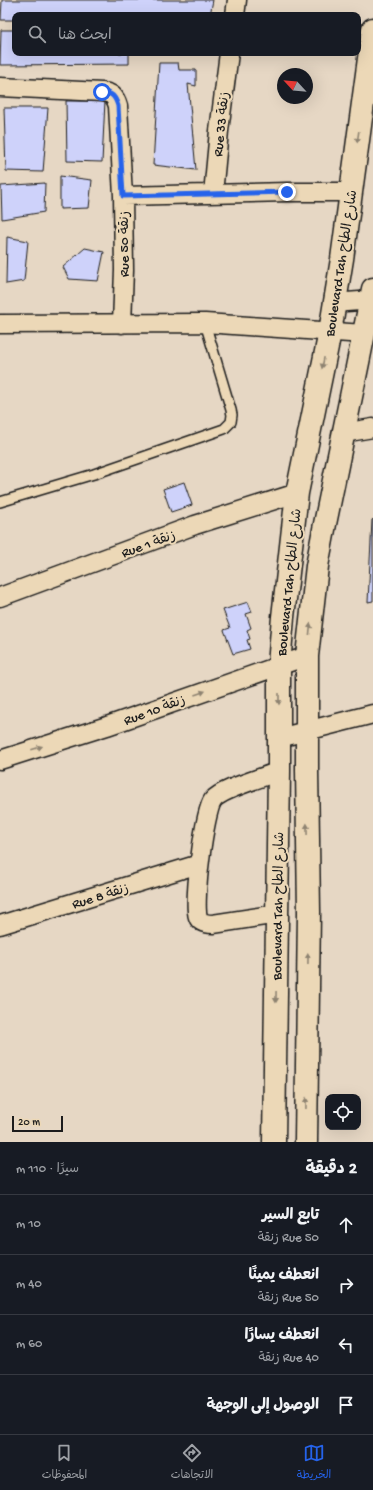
<!DOCTYPE html>
<html lang="ar">
<meta charset="utf-8">
<style>
body{margin:0;font-family:"Gochi Hand","Playpen Sans Arabic",sans-serif;background:#242831;color:#f1f3f6;direction:rtl}
.controls{position:absolute;right:12px;bottom:12px;display:grid;overflow:hidden;border-radius:8px;box-shadow:0 4px 16px #0002}
.controls button{width:36px;height:36px;display:grid;place-items:center;padding:0;border:0;border-bottom:1px solid #363941;background:#171b24;color:#f1f3f6;font:20px sans-serif}
.compass{position:absolute;left:277px;top:68px;width:36px;height:36px;border-radius:50%;background:#171b24;box-shadow:0 4px 16px #0002;rotate:296deg}
.scale{position:absolute;left:12px;bottom:10px;width:51px;box-sizing:border-box;padding-left:4px;border:2px solid #1c1c1c;border-top:0;font-size:11px;line-height:14px;white-space:nowrap;color:#1c1c1c;-webkit-text-stroke:3px #ecd8b7;paint-order:stroke}
.stop{position:absolute;width:12px;height:12px;margin:-9px;border:3px solid #2563eb;border-radius:50%;background:#fff}
.stop.end{background:#2563eb;border-color:#fff;box-shadow:0 1px 4px #0008}
.list{margin:0;padding:0;list-style:none}
h2{display:flex;justify-content:space-between;align-items:center;height:52px;margin:0;padding:0 16px;font-size:17px}
h2 small{font-size:13px;font-weight:400;color:#9ea1a6}
.list li{display:grid;grid-template-columns:26px 1fr auto;gap:12px;align-items:center;box-sizing:border-box;height:60px;padding:0 16px;border-top:1px solid #363941}
.list b{display:block;font-size:15px;white-space:nowrap}
.list p{margin:0;font-size:13px;white-space:nowrap;color:#9ea1a6}
.list em{font-size:13px;font-style:normal;color:#9ea1a6}
.icon{flex:none;width:22px;height:22px;fill:none;stroke:currentColor;stroke-width:2;stroke-linecap:round;stroke-linejoin:round}
.map{position:relative;flex:none;width:373px;height:1142px;overflow:hidden;direction:ltr}
.search{position:absolute;background:#171b24;box-shadow:0 4px 16px #0002;left:12px;right:12px;top:12px;height:44px;display:flex;align-items:center;gap:10px;box-sizing:border-box;padding:0 14px;border-radius:8px;color:#9ea1a6;font-size:15px}
.sheet{height:292px;background:#171b24}
nav{display:flex;justify-content:space-around;align-items:center;box-sizing:border-box;height:56px;border-top:1px solid #363941;background:#171b24;font-size:11px;color:#9ea1a6}
nav a{display:grid;justify-items:center;gap:2px}
nav .on{color:#2563eb}
.map>svg:first-child{display:block}
</style>
<div class="map">
<svg width="373" height="1142" viewBox="0 0 373 1142">
<rect width="100%" height="100%" fill="#e6d7c4"/>
<filter id="ink" filterUnits="userSpaceOnUse"><feTurbulence type="fractalNoise" baseFrequency=".025" numOctaves="2"/><feDisplacementMap in="SourceGraphic" scale="8" xChannelSelector="R" yChannelSelector="G"/><feConvolveMatrix kernelMatrix="1 2 1 2 8 2 1 2 1" color-interpolation-filters="sRGB"/></filter>
<g filter="url(#ink)">
<path fill="#ced2fa" stroke="#1c1c1c" d="M2,0H213L210,15H15V20H1Z
M1,30H15V53H129V64L0,65Z
M159,63H178L179,70H196V86L188,84L196,170L153,165Z
M66,101H105L102,162L67,161Z
M4,108H48L43,172L6,171Z
M60,176L92,180L89,208L60,209Z
M45,183L44,212L2,219L1,186Z
M7,237L28,241L24,281L6,284Z
M85,248L104,252L98,281L69,279L63,267Z
M184,482L192,505L171,512L163,489Z
M373,519V601L368,602L372,520Z
M248,602L252,612L246,614L251,628L247,630L250,639L247,640L250,649L233,654L224,630L230,628L223,610Z"/>
<g fill="none" stroke-linecap="round" stroke-linejoin="round">
<defs>
<path id="lane" d="M0,502L94,474L224,429L231,422L232,415L231,410L205,323"/>
<path id="street" d="M235,15L237,0
M0,87L102,92C112,93 115,96 118,106L123,196L124,270L122,324
M213,194L219,131L229,53
M123,196L287,192H351
M333,303L373,300
M0,324L205,323L364,334
M343,433L373,428
M0,597L195,525L297,493
M279,738L373,714
M0,760L107,726L307,656
M278,914L213,924C207,924 200,923 198,917C193,903 204,812 213,800C221,789 265,777 279,771
M0,925L199,864"/>
<path id="secondary" d="M274,1142L279,771V665L283,617L297,493L330,332L342,259L373,29
M306,1142L309,912L307,769V656L317,566L325,524L373,289"/>
</defs>
<use href="#lane" stroke="#1c1c1c" stroke-width="12"/>
<use href="#street" stroke="#1c1c1c" stroke-width="21"/>
<use href="#secondary" stroke="#1c1c1c" stroke-width="25"/>
<use href="#lane" stroke="#ecd8b7" stroke-width="9"/>
<use href="#street" stroke="#ecd8b7" stroke-width="18"/>
<use href="#secondary" stroke="#ecd8b7" stroke-width="22"/>
</g>
<defs><path id="oneway-solid" d="M-6-.8H1V-3.2L6.5 0L1 3.2V.8H-6Z"/></defs>
<g fill="#8e8371">
<use href="#oneway-solid" transform="translate(358 137) rotate(98)"/>
<use href="#oneway-solid" transform="translate(323 363) rotate(101)"/>
<use href="#oneway-solid" transform="translate(310 629) rotate(-84)"/>
<use href="#oneway-solid" transform="translate(200 693) rotate(-20)"/>
<use href="#oneway-solid" transform="translate(279 699) rotate(90)"/>
<use href="#oneway-solid" transform="translate(37 748) rotate(-18)"/>
<use href="#oneway-solid" transform="translate(307 829) rotate(-91)"/>
<use href="#oneway-solid" transform="translate(308 959) rotate(-89)"/>
<use href="#oneway-solid" transform="translate(276 997) rotate(91)"/>
<use href="#oneway-solid" transform="translate(306 1103) rotate(-89)"/>
</g>
</g>
<g fill="none" stroke-linecap="round" stroke-linejoin="round" filter="url(#ink)">
<path stroke="#2563eb" stroke-width="5" d="M102,92C112,93 115,96 118,106L123,196L287,192"/>
</g>
<g text-anchor="middle" stroke-width="4" stroke-linejoin="round" paint-order="stroke">
<g font-size="14" fill="#1c1c1c" stroke="#ecd8b7">
<text transform="translate(220 124) rotate(-84)" y="5">Rue 33 زنقة</text>
<text transform="translate(123 244) rotate(-90)" y="5">Rue 50 زنقة</text>
<text transform="translate(340 263) rotate(-81)" y="5">Boulevard Tah شارع الطاح</text>
<text transform="translate(148 543) rotate(-20)" y="5">Rue 1 زنقة</text>
<text transform="translate(288 582) rotate(-84)" y="5">Boulevard Tah شارع الطاح</text>
<text transform="translate(154 709) rotate(-20)" y="5">Rue 10 زنقة</text>
<text transform="translate(100 895) rotate(-17)" y="5">Rue 8 زنقة</text>
<text transform="translate(277 906) rotate(-89)" y="5">Boulevard Tah شارع الطاح</text>
</g>
</g>
</svg>
<div class="controls">
<button><svg class="icon" aria-label="locate" viewBox="0 0 24 24"><circle cx="12" cy="12" r="6"/><path d="M12 2v4M12 18v4M2 12h4M18 12h4"/></svg></button>
</div>
<svg class="compass" viewBox="-18 -18 36 36"><path d="M0-13l5 13h-10z" fill="#e53935"/><path d="M0 13l5-13h-10z" fill="#9ea1a6"/></svg>
<div class="scale">20 m</div>
<div class="stop" style="left:102px;top:92px"></div>
<div class="stop end" style="left:287px;top:192px"></div>
<div class="search"><svg class="icon" aria-label="search" viewBox="0 0 24 24"><circle cx="10" cy="10" r="6"/><path d="M15 15l6 6"/></svg>ابحث هنا</div>
</div>
<section class="sheet">
<h2>2 دقيقة<small>سيرًا · 110 m</small></h2>
<ul class="list">
<li><svg class="icon" aria-label="ahead" viewBox="0 0 24 24"><path d="M12 20V5M6 11l6-6 6 6"/></svg><div><b>تابع السير</b><p>Rue 50 زنقة</p></div><em>10 m</em></li>
<li><svg class="icon" aria-label="right" viewBox="0 0 24 24"><path d="M7 20v-9h11M14 6l5 5-5 5"/></svg><div><b>انعطف يمينًا</b><p>Rue 50 زنقة</p></div><em>40 m</em></li>
<li><svg class="icon" aria-label="left" viewBox="0 0 24 24"><path d="M17 20v-9H6M10 6l-5 5 5 5"/></svg><div><b>انعطف يسارًا</b><p>Rue 40 زنقة</p></div><em>60 m</em></li>
<li><svg class="icon" aria-label="arrive" viewBox="0 0 24 24"><path d="M6 21V4h12l-3 4 3 4H6"/></svg><div><b>الوصول إلى الوجهة</b></div></li>
</ul>
</section>
<nav>
<a class="on"><svg class="icon" aria-label="map" viewBox="0 0 24 24"><path d="M3 6l6-2 6 2 6-2v14l-6 2-6-2-6 2zM9 4v14M15 6v14"/></svg>الخريطة</a>
<a><svg class="icon" aria-label="directions" viewBox="0 0 24 24"><path d="M12 3l9 9-9 9-9-9zM9 14v-3h6M13 9l2 2-2 2"/></svg>الاتجاهات</a>
<a><svg class="icon" aria-label="saved" viewBox="0 0 24 24"><path d="M7 4h10v16l-5-4-5 4z"/></svg>المحفوظات</a>
</nav>
